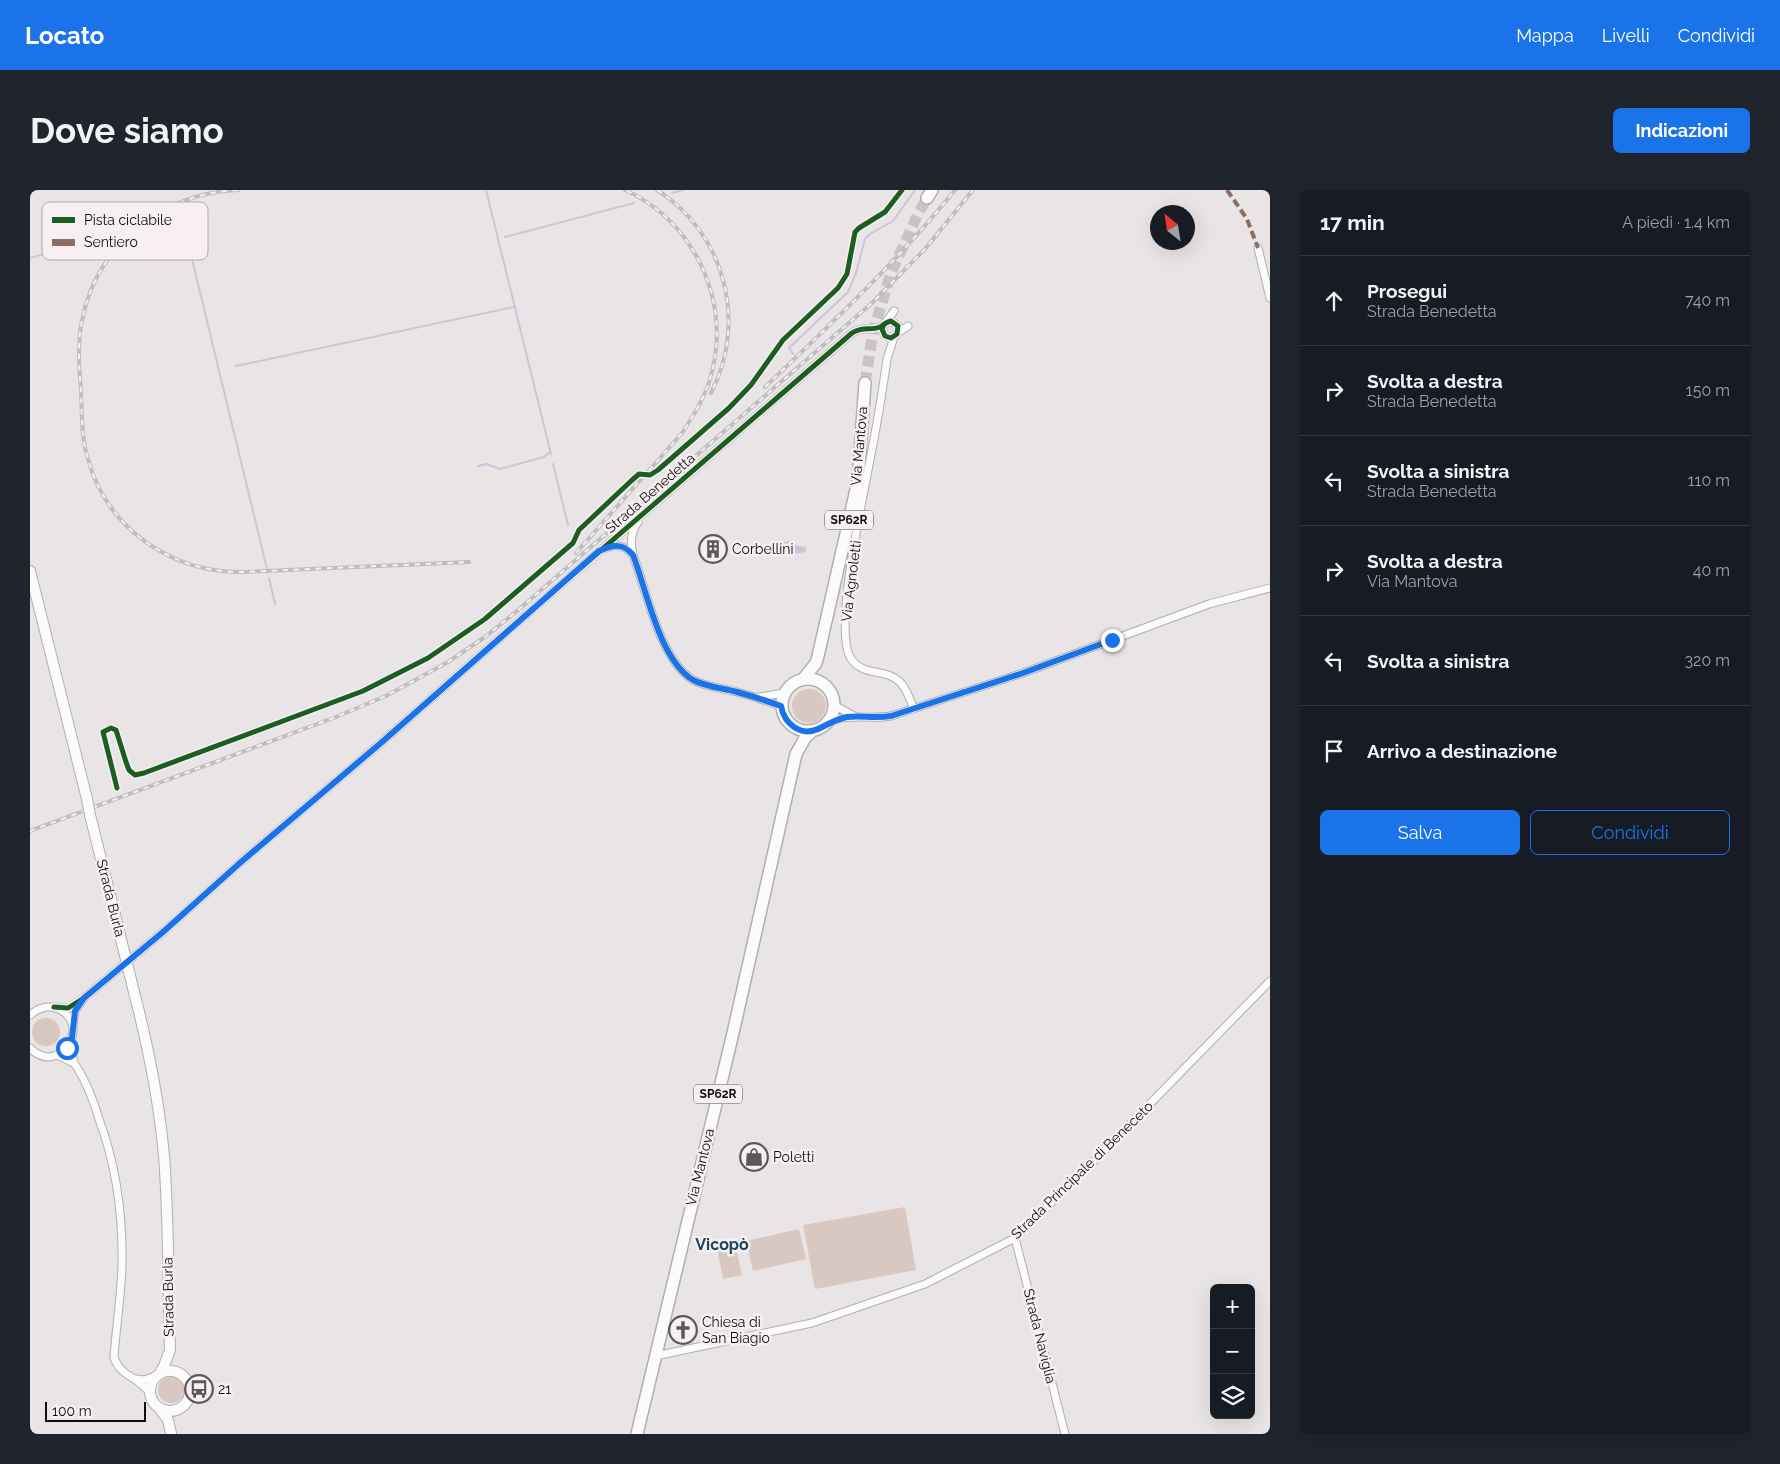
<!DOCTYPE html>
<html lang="it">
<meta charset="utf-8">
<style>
body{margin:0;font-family:Raleway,sans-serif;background:#20242c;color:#f1f3f6}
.controls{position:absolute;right:15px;bottom:15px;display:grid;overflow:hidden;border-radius:8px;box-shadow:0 5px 20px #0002}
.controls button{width:45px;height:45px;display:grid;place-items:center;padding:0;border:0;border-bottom:1px solid #363941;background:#171b24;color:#f1f3f6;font:25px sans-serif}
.compass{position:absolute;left:1120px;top:15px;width:45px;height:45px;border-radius:50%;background:#171b24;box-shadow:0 5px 20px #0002;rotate:330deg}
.scale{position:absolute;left:15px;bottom:12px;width:101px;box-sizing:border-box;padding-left:5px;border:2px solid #100d0e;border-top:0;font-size:14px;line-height:18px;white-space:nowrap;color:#100d0e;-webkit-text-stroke:4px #f8eff3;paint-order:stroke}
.stop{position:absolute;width:15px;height:15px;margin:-11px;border:4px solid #1a73e8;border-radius:50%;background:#fff}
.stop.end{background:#1a73e8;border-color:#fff;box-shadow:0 1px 5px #0008}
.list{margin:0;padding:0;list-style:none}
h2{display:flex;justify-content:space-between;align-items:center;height:65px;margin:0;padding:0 20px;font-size:21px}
h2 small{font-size:16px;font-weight:400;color:#9ea1a6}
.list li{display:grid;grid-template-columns:32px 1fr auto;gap:15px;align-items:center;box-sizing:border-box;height:90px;padding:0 20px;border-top:1px solid #363941}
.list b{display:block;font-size:19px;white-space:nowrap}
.list p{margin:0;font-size:16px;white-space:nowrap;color:#9ea1a6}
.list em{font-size:16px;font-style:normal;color:#9ea1a6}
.actions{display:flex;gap:10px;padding:15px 20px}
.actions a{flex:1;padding:11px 0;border:1px solid #1a73e8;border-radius:8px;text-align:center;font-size:18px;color:#1a73e8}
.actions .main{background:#1a73e8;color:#fff}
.icon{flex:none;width:28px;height:28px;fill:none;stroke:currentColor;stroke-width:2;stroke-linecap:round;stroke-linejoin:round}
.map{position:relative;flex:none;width:1240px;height:1244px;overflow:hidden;border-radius:8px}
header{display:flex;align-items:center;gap:30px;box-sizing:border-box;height:70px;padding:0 25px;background:#1a73e8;color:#fff}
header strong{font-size:24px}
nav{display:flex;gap:28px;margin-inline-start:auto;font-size:18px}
.intro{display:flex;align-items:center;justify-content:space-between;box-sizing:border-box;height:120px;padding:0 30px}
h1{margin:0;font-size:35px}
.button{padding:12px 22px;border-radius:8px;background:#1a73e8;color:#fff;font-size:18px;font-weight:700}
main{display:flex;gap:30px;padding:0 30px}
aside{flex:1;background:#171b24;border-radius:8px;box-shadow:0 5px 20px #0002}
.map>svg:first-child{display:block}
</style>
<header>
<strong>Locato</strong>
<nav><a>Mappa</a><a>Livelli</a><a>Condividi</a></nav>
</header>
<div class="intro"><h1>Dove siamo</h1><a class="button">Indicazioni</a></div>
<main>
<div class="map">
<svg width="1240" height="1244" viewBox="0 0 1240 1244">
<rect width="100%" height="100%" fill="#e9e4e6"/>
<path fill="#d9c7c2" d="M762 516a17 17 0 1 1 34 0a17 17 0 1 1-34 0Z
M2 842a14 14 0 1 1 28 0a14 14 0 1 1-28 0Z
M875,1017L886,1080L785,1099L773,1035Z
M769,1039L776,1069L723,1081L716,1051Z
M704,1049L712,1085L693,1089L686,1053Z
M128 1200a13 13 0 1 1 26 0a13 13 0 1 1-26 0Z"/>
<path fill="#cec4da" d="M759,351L764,355L776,357V362L763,364L755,362L753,352Z"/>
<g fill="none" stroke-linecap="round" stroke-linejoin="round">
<path stroke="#cec4da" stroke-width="2" d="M456,0L521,264
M642,3L653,0
M154,36L237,379
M475,47L604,13
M0,68L96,41
M763,164L759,158L818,102L826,83L835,49L840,44L863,31L885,0
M206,176L484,117
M523,274L538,335
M448,276L456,274L470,279L514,267L519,263
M239,388L245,414"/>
<path stroke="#c8c4c6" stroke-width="11" stroke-dasharray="11 5.5" stroke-linecap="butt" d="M835,193L843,142L861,83L888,24L897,8"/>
<defs>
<path id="minor" d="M1228,58L1240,108
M856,132L864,121
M869,142L878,136
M864,147L857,169C852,205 846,240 839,275C832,313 804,437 820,467C831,487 856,478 870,492C877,499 880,510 884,519
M577,358C587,353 595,356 603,365C617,401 629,469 663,490C676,497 693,498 707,502C722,506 737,511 751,516
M603,364C600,353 601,342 608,332
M729,507L754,503
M804,515L824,526
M795,534C816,522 838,530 861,526L993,483L1179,414L1240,398
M24,817L38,818L54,808L133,742L211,672L352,552L481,438L822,143C833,136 840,141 850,137C854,135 856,132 861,131L868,136L867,144L861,148L855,146L852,139L854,134
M0,825C7,819 16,815 25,818C65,830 30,889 0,858
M43,835L45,821L52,811
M27,865L44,873L40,853
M44,873C56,890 63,909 69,929C86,975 93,1027 92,1076C91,1107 86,1137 84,1168C90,1182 96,1183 107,1191C112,1194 115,1199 120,1202
M985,1048L1035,1244
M625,1166L782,1133L895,1094L985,1048L1062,973L1240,791
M106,1189L114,1190L126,1186"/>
<path id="secondary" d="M0,381L57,609
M60,625L87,733
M104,802C118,856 129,910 134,966C139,1030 138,1096 140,1160L134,1176L130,1183
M120 1201a20 20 0 1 1 40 0a20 20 0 1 1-40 0Z
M129,1218L138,1230L141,1243"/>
<path id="primary" d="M897,8L902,0
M774,488L786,473L788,466L828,291L835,193
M752 515a26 26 0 1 1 52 0a26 26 0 1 1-52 0Z
M607,1244L703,843L766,564L775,548L782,541"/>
</defs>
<use href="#minor" stroke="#b1aeb0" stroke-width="9"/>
<use href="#secondary" stroke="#b1aeb0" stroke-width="12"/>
<use href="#primary" stroke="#b1aeb0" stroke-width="14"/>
<use href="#minor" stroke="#fcfbfb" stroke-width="7"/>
<use href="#secondary" stroke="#fcfbfb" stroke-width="10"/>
<use href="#primary" stroke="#fcfbfb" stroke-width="11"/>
<defs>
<path id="rail" d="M208,0C134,3 69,53 53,126C47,151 49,176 51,201C52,224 51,247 58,269C77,339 142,383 213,382L439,372
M627,0C695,43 718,132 681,203
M735,197C801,134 867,72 925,0
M546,363L652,243C663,226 674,209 680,189C703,115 666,32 595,0
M0,641L306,527L356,506L418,472L455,447L487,421L842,113L895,59L943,0"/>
</defs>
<use href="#rail" stroke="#bebebe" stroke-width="4"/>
<use href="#rail" stroke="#f8eff3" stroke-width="2" stroke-dasharray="5.5" stroke-linecap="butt"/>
<defs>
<path id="secondary-bridge" d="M57,609L60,625
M87,733L104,802"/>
</defs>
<use href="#secondary-bridge" stroke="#b1aeb0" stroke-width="12" stroke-linecap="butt"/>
<use href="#secondary-bridge" stroke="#fcfbfb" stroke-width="10"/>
<path stroke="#8d6e63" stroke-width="4" stroke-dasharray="8 4" stroke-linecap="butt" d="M1197,0L1217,29L1228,58"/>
<defs>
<path id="cycleway" d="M87,598L73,542L81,538L86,540L96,572L99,580L105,585L114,583L333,501L398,468L455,429L543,353L549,340L601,291L609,284L620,285L628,280L699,218L721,195L753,150L808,98L817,84L825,42L829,38L855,22L872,0
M24,817L38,818L54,808L133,742L211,672L352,552L481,438L822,143C833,136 840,141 850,137C854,135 856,132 861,131L868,136L867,144L861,148L855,146L852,139L854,134"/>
</defs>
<use href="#cycleway" stroke="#f8eff3" stroke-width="8"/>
<use href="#cycleway" stroke="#1b5e20" stroke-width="5"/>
</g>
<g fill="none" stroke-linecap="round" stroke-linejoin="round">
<path stroke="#1a73e8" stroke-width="6" d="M37,858L42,848L45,821L54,808L133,742L211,672L352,552L569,361C583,355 592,352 603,365C617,401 629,469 663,490C676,497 693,498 707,502C722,506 737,511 751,516C754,533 770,547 788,539C799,534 806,529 817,527C832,525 845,529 861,526L993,483L1082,450"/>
</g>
<defs>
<symbol id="building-ring" viewBox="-11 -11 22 22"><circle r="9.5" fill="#f8eff3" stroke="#5c585a" stroke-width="1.5"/><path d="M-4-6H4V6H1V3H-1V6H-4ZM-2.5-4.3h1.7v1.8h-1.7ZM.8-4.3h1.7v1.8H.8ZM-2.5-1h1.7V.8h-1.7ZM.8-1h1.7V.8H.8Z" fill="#5c585a"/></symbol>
<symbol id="shop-ring" viewBox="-11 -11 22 22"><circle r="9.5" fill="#f8eff3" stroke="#5c585a" stroke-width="1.5"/><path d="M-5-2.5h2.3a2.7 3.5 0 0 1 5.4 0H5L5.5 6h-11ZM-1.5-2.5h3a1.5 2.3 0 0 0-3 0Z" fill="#5c585a"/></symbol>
<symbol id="church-ring" viewBox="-11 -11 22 22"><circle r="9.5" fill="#f8eff3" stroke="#5c585a" stroke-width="1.5"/><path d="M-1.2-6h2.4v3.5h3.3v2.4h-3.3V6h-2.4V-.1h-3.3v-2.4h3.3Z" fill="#5c585a"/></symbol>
<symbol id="bus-ring" viewBox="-11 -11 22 22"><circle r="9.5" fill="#f8eff3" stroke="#5c585a" stroke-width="1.5"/><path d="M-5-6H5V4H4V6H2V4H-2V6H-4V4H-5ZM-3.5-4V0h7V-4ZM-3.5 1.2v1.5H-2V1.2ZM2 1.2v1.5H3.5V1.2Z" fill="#5c585a"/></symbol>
</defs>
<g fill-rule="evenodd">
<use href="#building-ring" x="667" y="343" width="32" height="32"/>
<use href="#shop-ring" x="708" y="951" width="32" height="32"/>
<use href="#church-ring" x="637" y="1124" width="32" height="32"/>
<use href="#bus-ring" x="153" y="1183" width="32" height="32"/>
</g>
<g text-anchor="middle" stroke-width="5" stroke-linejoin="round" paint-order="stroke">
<g fill="#f8eff3" stroke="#565153" stroke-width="1">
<rect x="795" y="320.5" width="48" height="19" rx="4"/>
<rect x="664" y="894.5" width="48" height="19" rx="4"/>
</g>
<g font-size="12" font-weight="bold" fill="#100d0e">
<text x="819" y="334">SP62R</text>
<text x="688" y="908">SP62R</text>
</g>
<g font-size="14" fill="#100d0e" stroke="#f8eff3">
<text transform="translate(829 256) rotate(-85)" y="5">Via Mantova</text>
<text transform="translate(620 303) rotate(-41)" y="5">Strada Benedetta</text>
<text transform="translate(821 391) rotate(-83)" y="5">Via Agnoletti</text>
<text transform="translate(81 708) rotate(76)" y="5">Strada Burla</text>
<text transform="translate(670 977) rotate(-76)" y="5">Via Mantova</text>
<text transform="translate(1052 980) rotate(-44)" y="5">Strada Principale di Beneceto</text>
<text transform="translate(138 1107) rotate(-91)" y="5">Strada Burla</text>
<text transform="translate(1010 1146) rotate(76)" y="5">Strada Naviglia</text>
</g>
<g font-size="14" fill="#100d0e" stroke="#f8eff3" text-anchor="start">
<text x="702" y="364">Corbellini</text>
<text x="743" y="972">Poletti</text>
<text x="672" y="1137">Chiesa di<tspan x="672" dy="16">San Biagio</tspan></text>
<text x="188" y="1204">21</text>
</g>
<g font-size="16" font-weight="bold" fill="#18465a" stroke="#f8eff3">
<text x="692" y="1060">Vicopò</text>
</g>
</g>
<rect x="12" y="12" width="166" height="58" rx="8" fill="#f8eff3" stroke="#b2abae" stroke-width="1"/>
<rect x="22" y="27" width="23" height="6" fill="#1b5e20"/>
<rect x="22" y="49" width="23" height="7" fill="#8d6e63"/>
<g font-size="14" fill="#100d0e">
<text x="54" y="35">Pista ciclabile</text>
<text x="54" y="57">Sentiero</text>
</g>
</svg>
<div class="controls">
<button>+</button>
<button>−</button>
<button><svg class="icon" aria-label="layers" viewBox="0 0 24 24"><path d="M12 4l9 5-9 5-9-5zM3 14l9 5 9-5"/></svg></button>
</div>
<svg class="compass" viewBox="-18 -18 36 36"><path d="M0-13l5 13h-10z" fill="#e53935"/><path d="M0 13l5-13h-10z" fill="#9ea1a6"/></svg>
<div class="scale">100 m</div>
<div class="stop" style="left:37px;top:858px"></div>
<div class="stop end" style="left:1082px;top:450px"></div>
</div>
<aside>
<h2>17 min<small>A piedi · 1.4 km</small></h2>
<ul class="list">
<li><svg class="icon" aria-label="ahead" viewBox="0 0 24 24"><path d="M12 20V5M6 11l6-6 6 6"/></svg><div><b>Prosegui</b><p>Strada Benedetta</p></div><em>740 m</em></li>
<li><svg class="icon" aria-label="right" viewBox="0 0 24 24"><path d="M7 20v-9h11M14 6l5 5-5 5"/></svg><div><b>Svolta a destra</b><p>Strada Benedetta</p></div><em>150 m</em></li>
<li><svg class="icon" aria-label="left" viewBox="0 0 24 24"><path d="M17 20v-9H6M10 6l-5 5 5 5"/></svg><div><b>Svolta a sinistra</b><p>Strada Benedetta</p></div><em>110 m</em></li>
<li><svg class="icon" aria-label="right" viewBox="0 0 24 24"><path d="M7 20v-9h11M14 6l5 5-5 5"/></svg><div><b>Svolta a destra</b><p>Via Mantova</p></div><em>40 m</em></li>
<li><svg class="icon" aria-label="left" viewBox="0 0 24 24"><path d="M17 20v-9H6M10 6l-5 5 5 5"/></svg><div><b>Svolta a sinistra</b></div><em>320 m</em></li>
<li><svg class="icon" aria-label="arrive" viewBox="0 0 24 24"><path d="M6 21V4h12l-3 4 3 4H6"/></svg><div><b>Arrivo a destinazione</b></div></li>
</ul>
<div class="actions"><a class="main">Salva</a><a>Condividi</a></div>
</aside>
</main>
